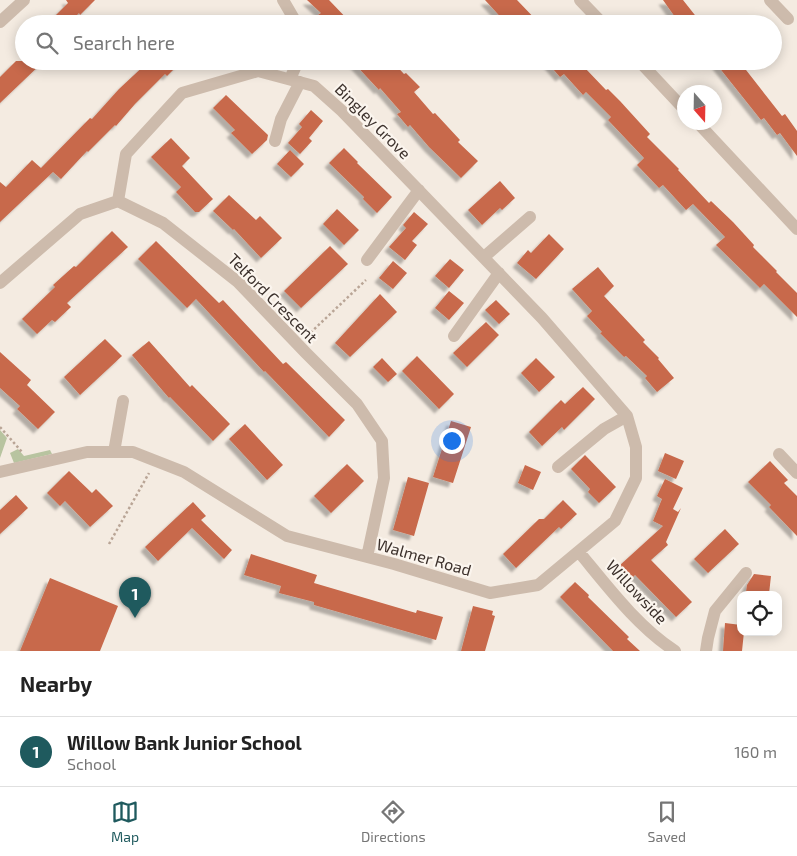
<!DOCTYPE html>
<style>
body{margin:0;font-family:"Exo 2",sans-serif;background:#f6f6f6;color:#222}
.controls{position:absolute;right:15px;bottom:15px;display:grid;overflow:hidden;border-radius:10px;box-shadow:0 2px 12px #0003}
.controls button{width:45px;height:45px;display:grid;place-items:center;padding:0;border:0;border-bottom:1px solid #e0e0e0;background:#fff;color:#222;font:25px sans-serif}
.compass{position:absolute;left:677px;top:85px;width:45px;height:45px;border-radius:50%;background:#fff;box-shadow:0 2px 12px #0003;rotate:160deg}
.you{position:absolute;left:451px;top:440px;width:18px;height:18px;margin:-12px;border:4px solid #fff;border-radius:50%;background:#1a73e8;box-shadow:0 0 0 8px #1a73e833}
.badge{display:grid;place-items:center;width:32px;height:32px;border-radius:50%;background:#1f5a5e;color:#fff;font-size:16px;font-weight:700}
.pin{position:absolute;translate:-50% -41px;filter:drop-shadow(0 1px 2px #0008)}
.pin::after{content:'';position:absolute;top:26px;width:18px;height:15px;background:inherit;clip-path:polygon(0 0,100% 0,50% 100%)}
.list{margin:0;padding:0;list-style:none}
h2{display:flex;justify-content:space-between;align-items:center;height:65px;margin:0;padding:0 20px;font-size:21px}
h2 small{font-size:16px;font-weight:400;color:#767676}
.list li{display:grid;grid-template-columns:32px 1fr auto;gap:15px;align-items:center;box-sizing:border-box;height:70px;padding:0 20px;border-top:1px solid #e0e0e0}
.list b{display:block;font-size:19px;white-space:nowrap}
.list p{margin:0;font-size:16px;white-space:nowrap;color:#767676}
.list em{font-size:16px;font-style:normal;color:#767676}
.icon{flex:none;width:28px;height:28px;fill:none;stroke:currentColor;stroke-width:2;stroke-linecap:round;stroke-linejoin:round}
.map{position:relative;flex:none;width:797px;height:651px;overflow:hidden}
.search{position:absolute;background:#fff;box-shadow:0 2px 12px #0003;left:15px;right:15px;top:15px;height:55px;display:flex;align-items:center;gap:12px;box-sizing:border-box;padding:0 18px;border-radius:28px;color:#767676;font-size:19px}
.sheet{height:135px;background:#fff}
nav{display:flex;justify-content:space-around;align-items:center;box-sizing:border-box;height:70px;border-top:1px solid #e0e0e0;background:#fff;font-size:14px;color:#767676}
nav a{display:grid;justify-items:center;gap:2px}
nav .on{color:#1f5a5e}
.map>svg:first-child{display:block}
</style>
<div class="map">
<svg width="797" height="651" viewBox="0 0 797 651">
<defs>
<filter id="shadow"><feDropShadow dx="-4.5" dy="4.5" stdDeviation="1" flood-color="#0004"/></filter>
</defs>
<rect width="100%" height="100%" fill="#f4ebe1"/>
<path fill="#b8c4a0" d="M0,430L7,438L0,458Z
M18,449L24,456L50,450L52,454L14,463L10,453Z"/>
<path fill="#c8694b" filter="url(#shadow)" d="M66,0H95L80,15L79,13L68,24H47L68,3Z
M307,0H329L352,24H327L318,15L321,13Z
M485,0H517L540,24H507Z
M663,0H683L702,24H680Z
M16,61H44L0,103V77Z
M149,61H182L167,76L165,74L135,104L116,126L115,125L88,152L87,151L61,179L53,172L0,222V182L6,187L32,160L41,168L90,118L92,119L119,89Z
M352,61H392L404,74L406,73L420,87L414,92L433,114L435,113L460,140L458,142L478,161L461,178L429,147L410,125L408,127L397,114L401,112L380,88L379,90Z
M546,61H579L576,63L582,70L585,68L606,90L608,89L620,101L650,134L647,137L679,169L678,170L709,203L711,201L733,222L754,245L753,247L777,271L776,272L797,293V317L764,284L760,288L716,245L725,237L693,204L686,210L663,185L659,188L637,165L644,158L608,120L611,117L586,92L583,95L564,74L560,77Z
M714,61H739L782,116L785,114L797,131V156L780,133L777,135L764,118L761,120Z
M226,95L268,135L267,140L252,154L231,133L235,130L213,108Z
M311,110L323,121L309,138L312,141L300,154L288,143L302,127L299,124Z
M171,138L190,158L182,166L213,199L199,212H195L176,192L181,187L151,157Z
M344,148L358,162L357,163L392,197L377,213L363,199L364,197L329,163Z
M290,150L304,164L291,177L277,164Z
M500,181L515,198L502,210L500,208L482,225L468,210Z
M229,195L256,220L260,216L282,238L261,258L234,229L233,230L213,211Z
M337,209L359,230L344,245L323,224Z
M414,212L428,224L412,241L417,245L405,260L389,247L406,228L403,225Z
M112,231L128,247L67,303L71,307L55,322L52,320L37,334L22,319L55,287L53,285L74,266L76,267Z
M549,234L564,249L536,279L517,263L528,250L531,253Z
M156,241L219,303L223,300L283,364L286,362L345,420L329,437L265,371L264,372L196,299L187,308L138,259Z
M330,246L348,264L301,308L284,291Z
M450,259L464,270L449,288L435,276Z
M393,261L407,273L393,289L379,278Z
M598,267L614,286L604,296L645,340L643,342L659,358L658,359L674,378L657,392L645,378L647,376L626,356L624,357L600,333L602,332L587,316L592,311L572,289Z
M449,291L464,303L449,320L435,308Z
M380,294L397,312L350,357L335,343Z
M496,300L510,314L499,324L485,310Z
M486,322L499,335L467,367L453,353Z
M105,339L122,356L80,395L64,377Z
M149,341L190,387L192,385L230,424L213,441L170,397L169,398L132,355Z
M0,352L31,380L27,385L55,412L38,429L17,409L20,406L0,388Z
M417,356L454,394L439,409L402,371Z
M382,358L397,374L388,382L373,367Z
M536,358L555,377L539,392L521,373Z
M583,387L595,399L564,430L562,427L542,446L529,432L561,400L565,404Z
M451,421L471,427L453,483L433,477Z
M245,424L283,465L267,480L229,439Z
M665,453L684,461L676,479L658,471Z
M585,455L616,487L599,503L588,492L590,489L571,469Z
M770,461L788,480L784,483L797,496V536L769,507L771,505L748,482Z
M347,464L364,481L331,513L314,496Z
M525,465L541,472L533,490L518,483Z
M69,471L92,493L96,489L113,506L90,527L65,501L60,506L47,493Z
M408,477L429,483L414,536L393,530Z
M665,479L683,488L673,509L678,512L681,508L666,542L668,545L651,560L692,602L676,617L635,575L631,579L619,566L663,526L653,521L662,499L657,496Z
M16,495L28,508L0,534V510Z
M563,500L577,514L561,529L559,527L516,568L503,554L539,519H544Z
M193,502L206,516L201,520L232,550L224,559L192,528L158,561L145,547Z
M725,529L739,544L708,573L694,559Z
M251,554L317,575L314,583L416,613L417,610L443,617L436,640L314,605V602L279,593L281,586L244,575Z
M754,574L771,576L769,594L746,592L747,585Z
M50,578L118,606L100,651H20Z
M575,582L589,595L588,597L629,637L627,639L640,651H613L560,597Z
M473,606L493,611L492,615L495,616L485,651H461Z
M725,623L741,625V632H744L742,651H723Z"/>
<g fill="none" stroke-linecap="round" stroke-linejoin="round">
<path stroke="#b9a596" stroke-width="2.5" stroke-dasharray="2.5 2.5" stroke-linecap="butt" d="M307,336L366,280
M0,427L22,452
M109,544L149,473"/>
<path stroke="#cdbbac" stroke-width="12" d="M283,0L297,24
M580,0L603,24
M770,0L788,19
M0,22L24,0
M639,61L684,109
M290,79L298,61
M697,122L797,229
M275,141L281,119L300,82
M484,257L530,217
M367,260L419,190
M0,283L80,214L118,201L163,223L238,282L306,353L357,404L382,441L384,478L367,557
M454,336L499,273
M114,452L123,401
M779,454L797,473
M558,467L604,429L627,416
M0,472L87,452H133L184,472L287,536L394,564L490,593L538,585L615,521L636,478V447L627,416L542,318L342,111L314,86L258,71L182,93L126,154L118,201
M579,552C608,587 637,626 675,651
M706,651L708,638L715,611L746,573"/>
</g>
<g text-anchor="middle" stroke-width="4.5" stroke-linejoin="round" paint-order="stroke">
<g font-size="16" fill="#3b302b" stroke="#fbf5ee">
<text transform="translate(373 121) rotate(45)" y="6">Bingley Grove</text>
<text transform="translate(273 298) rotate(45)" y="6">Telford Crescent</text>
<text transform="translate(424 557) rotate(16)" y="6">Walmer Road</text>
<text transform="translate(637 592) rotate(47)" y="6">Willowside</text>
</g>
</g>
</svg>
<div class="controls">
<button><svg class="icon" aria-label="locate" viewBox="0 0 24 24"><circle cx="12" cy="12" r="6"/><path d="M12 2v4M12 18v4M2 12h4M18 12h4"/></svg></button>
</div>
<svg class="compass" viewBox="-18 -18 36 36"><path d="M0-13l5 13h-10z" fill="#e53935"/><path d="M0 13l5-13h-10z" fill="#767676"/></svg>
<div class="you"></div>
<div class="pin badge" style="left:135px;top:618px">1</div>
<div class="search"><svg class="icon" aria-label="search" viewBox="0 0 24 24"><circle cx="10" cy="10" r="6"/><path d="M15 15l6 6"/></svg>Search here</div>
</div>
<section class="sheet">
<h2>Nearby<small></small></h2>
<ul class="list">
<li><span class="badge">1</span><div><b>Willow Bank Junior School</b><p>School</p></div><em>160 m</em></li>
</ul>
</section>
<nav>
<a class="on"><svg class="icon" aria-label="map" viewBox="0 0 24 24"><path d="M3 6l6-2 6 2 6-2v14l-6 2-6-2-6 2zM9 4v14M15 6v14"/></svg>Map</a>
<a><svg class="icon" aria-label="directions" viewBox="0 0 24 24"><path d="M12 3l9 9-9 9-9-9zM9 14v-3h6M13 9l2 2-2 2"/></svg>Directions</a>
<a><svg class="icon" aria-label="saved" viewBox="0 0 24 24"><path d="M7 4h10v16l-5-4-5 4z"/></svg>Saved</a>
</nav>
